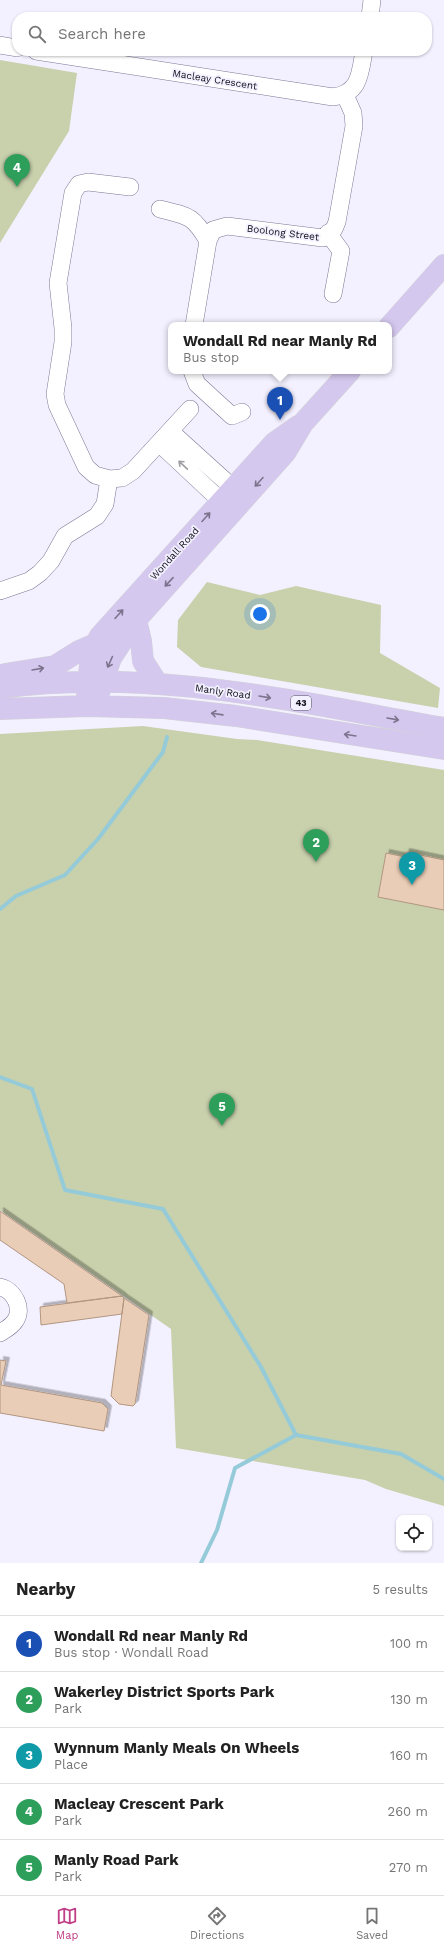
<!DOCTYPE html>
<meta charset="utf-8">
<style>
body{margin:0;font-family:"Work Sans",sans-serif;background:#f2f2f2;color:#222}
.controls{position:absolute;right:12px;bottom:12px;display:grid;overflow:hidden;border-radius:8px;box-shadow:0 1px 3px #0004}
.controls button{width:36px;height:36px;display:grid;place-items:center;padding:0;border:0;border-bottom:1px solid #e0e0e0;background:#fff;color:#222;font:20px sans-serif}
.you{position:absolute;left:260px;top:614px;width:14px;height:14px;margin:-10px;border:3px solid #fff;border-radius:50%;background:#1a73e8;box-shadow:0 0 0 6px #1a73e833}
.badge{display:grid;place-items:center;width:26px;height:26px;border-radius:50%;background:#c13f86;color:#fff;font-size:13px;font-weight:700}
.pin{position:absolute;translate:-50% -33px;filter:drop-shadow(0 1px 2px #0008)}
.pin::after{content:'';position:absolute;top:21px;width:14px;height:12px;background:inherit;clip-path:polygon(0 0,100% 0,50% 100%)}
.popup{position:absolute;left:168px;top:322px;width:224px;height:52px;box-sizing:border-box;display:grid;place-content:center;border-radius:8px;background:#fff;filter:drop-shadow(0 1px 3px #0005);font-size:13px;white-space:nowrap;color:#767676}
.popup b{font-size:15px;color:#222}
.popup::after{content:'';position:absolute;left:50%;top:100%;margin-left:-8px;border:8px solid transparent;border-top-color:#fff}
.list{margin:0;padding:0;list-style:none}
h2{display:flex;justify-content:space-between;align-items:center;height:52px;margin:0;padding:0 16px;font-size:17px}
h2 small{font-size:13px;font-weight:400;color:#767676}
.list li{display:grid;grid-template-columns:26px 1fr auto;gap:12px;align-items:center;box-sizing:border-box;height:56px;padding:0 16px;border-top:1px solid #e0e0e0}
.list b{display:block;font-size:15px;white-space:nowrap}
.list p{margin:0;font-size:13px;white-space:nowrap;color:#767676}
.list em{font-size:13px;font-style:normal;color:#767676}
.icon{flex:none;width:22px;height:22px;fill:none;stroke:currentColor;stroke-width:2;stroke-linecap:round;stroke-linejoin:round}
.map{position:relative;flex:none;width:444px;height:1563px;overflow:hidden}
.search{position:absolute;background:#fff;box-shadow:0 1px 3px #0004;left:12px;right:12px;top:12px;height:44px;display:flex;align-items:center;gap:10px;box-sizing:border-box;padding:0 14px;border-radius:16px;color:#767676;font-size:15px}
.sheet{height:332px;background:#fff}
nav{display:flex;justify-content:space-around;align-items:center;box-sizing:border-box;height:56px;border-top:1px solid #e0e0e0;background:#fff;font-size:11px;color:#767676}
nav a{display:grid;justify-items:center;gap:2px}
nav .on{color:#c13f86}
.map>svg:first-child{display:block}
</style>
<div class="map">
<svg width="444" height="1563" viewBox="0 0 444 1563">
<defs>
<filter id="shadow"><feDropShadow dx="3.5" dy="-3.5" stdDeviation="0" flood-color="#0004"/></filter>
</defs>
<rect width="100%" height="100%" fill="#f3f1ff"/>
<path fill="#c8d0ac" d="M0,60L77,73L69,131L0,243Z
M207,582L260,595L296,586L381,605L380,653L440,688L438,708L201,667L177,647L178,620Z
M143,726L237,739L257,740L444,770V1506L386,1489L365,1480L176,1448L171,1329L0,1210V734Z"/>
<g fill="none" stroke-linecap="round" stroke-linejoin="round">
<path stroke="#95cbd9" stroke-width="4" d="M0,909L16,896L65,875L98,839L163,752L167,737
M0,1077L32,1089L65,1190L163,1209L261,1367L296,1435L401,1454L444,1479
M201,1563L217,1530L235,1468L296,1435"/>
</g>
<path fill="#eacdb6" stroke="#b19680" filter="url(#shadow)" d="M406,852L444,860V910L378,897L386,853L405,857Z
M0,1211L122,1296L67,1303L64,1284L0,1240Z
M122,1296L124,1298L122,1314L41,1325L40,1307Z
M124,1298L149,1315L135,1404L133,1406L119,1404L111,1396Z
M0,1360L6,1361L1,1385L102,1403L108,1409L104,1431L0,1413Z"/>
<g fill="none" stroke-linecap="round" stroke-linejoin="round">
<defs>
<path id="minor" d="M370,17L372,0
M0,45L17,48
M36,51L333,97C360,93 360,74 364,51
M130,187L88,182L79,184L73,193L58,283L63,328V342L55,394L57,405L86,467L95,475L109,479L122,478L133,471L190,409
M160,209C188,216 193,215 208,241
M328,233L341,251L333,294
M194,325L208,241L213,230L227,226L323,238L334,229L337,222L354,126L353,113L345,95
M192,371L197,384L232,416L242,412
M170,431L233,488
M159,443L221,501
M0,591L29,581L40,573L51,561L65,536L97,516L105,504L109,479
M0,1287C14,1290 24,1309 15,1321C12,1326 5,1330 0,1333"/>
<path id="major" d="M389,327L444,265
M136,620L141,641L143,661L157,683
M5,674L55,666L79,651L95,644
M0,688C150,667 297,702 444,728
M99,693L111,658L136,620L285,453L303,423L350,371
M87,696L91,654L100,636L274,443L298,426
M0,709L87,706L164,708L236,716L444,749"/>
</defs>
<use href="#minor" stroke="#7c7794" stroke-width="18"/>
<use href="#major" stroke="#d4d4d6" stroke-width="22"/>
<use href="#minor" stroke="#fff" stroke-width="17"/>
<use href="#major" stroke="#d5c8ee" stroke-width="21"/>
</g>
<defs><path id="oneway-shaft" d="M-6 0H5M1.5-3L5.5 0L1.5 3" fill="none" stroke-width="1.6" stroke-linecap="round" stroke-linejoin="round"/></defs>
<use stroke="#9f9fa3" href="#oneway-shaft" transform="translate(183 465) rotate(-137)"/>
<g stroke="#7c748e">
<use href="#oneway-shaft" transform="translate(259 482) rotate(132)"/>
<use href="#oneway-shaft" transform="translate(206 517) rotate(-48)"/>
<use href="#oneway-shaft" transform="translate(169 582) rotate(133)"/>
<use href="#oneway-shaft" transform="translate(119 614) rotate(-48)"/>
<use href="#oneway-shaft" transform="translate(110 662) rotate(114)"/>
<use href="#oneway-shaft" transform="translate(38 669) rotate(-10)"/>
<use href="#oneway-shaft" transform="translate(265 697) rotate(10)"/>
<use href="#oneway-shaft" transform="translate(217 714) rotate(-172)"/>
<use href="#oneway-shaft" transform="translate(393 719) rotate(10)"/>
<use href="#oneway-shaft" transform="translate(350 735) rotate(-171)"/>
</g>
<g text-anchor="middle" stroke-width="3.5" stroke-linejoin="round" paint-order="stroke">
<rect fill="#f3f1ff" stroke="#54525e" stroke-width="1" x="291" y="696" width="20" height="14" rx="3"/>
<g font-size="9" font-weight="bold" fill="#100e19">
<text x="301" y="706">43</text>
</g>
<g font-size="10" fill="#100e19" stroke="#f3f1ff">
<text transform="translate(215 79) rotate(9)" y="4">Macleay Crescent</text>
<text transform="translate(283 232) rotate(7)" y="4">Boolong Street</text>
<text transform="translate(174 553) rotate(-48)" y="4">Wondall Road</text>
<text transform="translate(223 691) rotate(8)" y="4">Manly Road</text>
</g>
</g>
</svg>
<div class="controls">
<button><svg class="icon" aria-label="locate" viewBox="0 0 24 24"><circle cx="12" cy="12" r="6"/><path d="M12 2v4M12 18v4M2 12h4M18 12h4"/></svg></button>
</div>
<div class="you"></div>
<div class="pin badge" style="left:280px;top:420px;background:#1a4fb4">1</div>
<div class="popup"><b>Wondall Rd near Manly Rd</b>Bus stop</div>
<div class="pin badge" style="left:316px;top:862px;background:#2e9e5b">2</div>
<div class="pin badge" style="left:412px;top:885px;background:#0f9aa8">3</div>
<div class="pin badge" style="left:17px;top:187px;background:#2e9e5b">4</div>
<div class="pin badge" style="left:222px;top:1126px;background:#2e9e5b">5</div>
<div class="search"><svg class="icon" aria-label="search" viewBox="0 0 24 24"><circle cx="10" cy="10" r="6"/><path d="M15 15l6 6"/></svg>Search here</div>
</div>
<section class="sheet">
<h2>Nearby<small>5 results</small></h2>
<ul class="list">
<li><span class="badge" style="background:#1a4fb4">1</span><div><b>Wondall Rd near Manly Rd</b><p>Bus stop · Wondall Road</p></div><em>100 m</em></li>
<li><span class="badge" style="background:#2e9e5b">2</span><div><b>Wakerley District Sports Park</b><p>Park</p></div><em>130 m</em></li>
<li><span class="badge" style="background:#0f9aa8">3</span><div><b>Wynnum Manly Meals On Wheels</b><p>Place</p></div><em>160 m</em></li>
<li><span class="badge" style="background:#2e9e5b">4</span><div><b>Macleay Crescent Park</b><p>Park</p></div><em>260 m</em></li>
<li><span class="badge" style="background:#2e9e5b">5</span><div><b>Manly Road Park</b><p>Park</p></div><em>270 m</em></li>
</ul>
</section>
<nav>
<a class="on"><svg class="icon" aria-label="map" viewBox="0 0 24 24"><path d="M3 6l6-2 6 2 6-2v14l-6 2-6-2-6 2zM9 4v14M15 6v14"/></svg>Map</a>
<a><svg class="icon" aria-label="directions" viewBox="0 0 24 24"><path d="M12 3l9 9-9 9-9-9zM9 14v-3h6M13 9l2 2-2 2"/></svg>Directions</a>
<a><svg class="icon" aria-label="saved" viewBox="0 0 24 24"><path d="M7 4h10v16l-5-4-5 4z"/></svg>Saved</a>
</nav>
